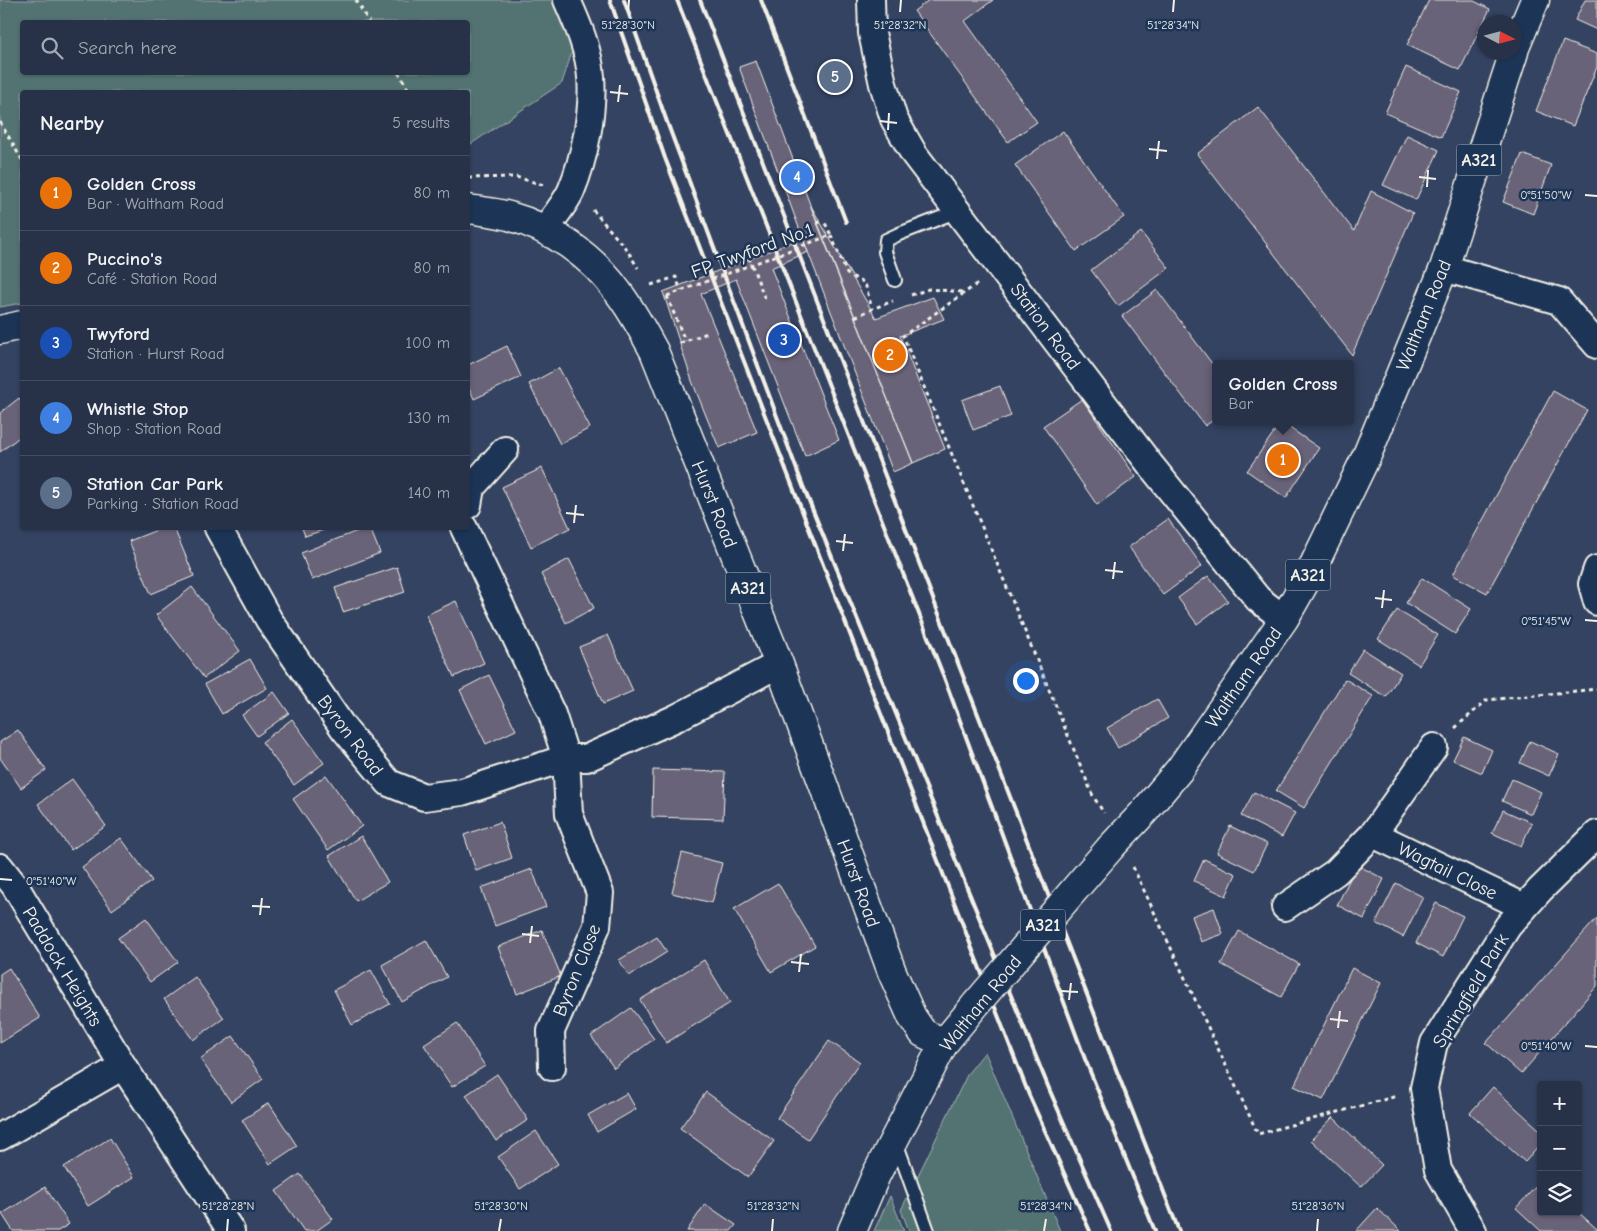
<!DOCTYPE html>
<meta charset="utf-8">
<style>
body{margin:0;font-family:"Comic Neue",sans-serif;background:#2f3a50;color:#f1f3f6}
.controls{position:absolute;right:15px;bottom:15px;display:grid;overflow:hidden;border-radius:5px;box-shadow:0 1px 4px #0004}
.controls button{width:45px;height:45px;display:grid;place-items:center;padding:0;border:0;border-bottom:1px solid #434d61;background:#273249;color:#f1f3f6;font:25px sans-serif}
.compass{position:absolute;left:1477px;top:15px;width:45px;height:45px;border-radius:50%;background:#273249;box-shadow:0 1px 4px #0004;rotate:96deg}
.you{position:absolute;left:1025px;top:680px;width:18px;height:18px;margin:-12px;border:4px solid #fff;border-radius:50%;background:#1a73e8;box-shadow:0 0 0 8px #1a73e833}
.badge{display:grid;place-items:center;width:32px;height:32px;border-radius:50%;background:#e797bd;color:#fff;font-size:16px;font-weight:700}
.pin{position:absolute;translate:-50% -50%;border:2px solid #fff;box-shadow:0 1px 5px #0006}
.popup{position:absolute;left:1212px;top:360px;width:142px;height:65px;box-sizing:border-box;display:grid;place-content:center;border-radius:5px;background:#273249;filter:drop-shadow(0 1px 4px #0005);font-size:16px;white-space:nowrap;color:#a4aab4}
.popup b{font-size:19px;color:#f1f3f6}
.popup::after{content:'';position:absolute;left:50%;top:100%;margin-left:-10px;border:10px solid transparent;border-top-color:#273249}
.list{margin:0;padding:0;list-style:none}
h2{display:flex;justify-content:space-between;align-items:center;height:65px;margin:0;padding:0 20px;font-size:21px}
h2 small{font-size:16px;font-weight:400;color:#a4aab4}
.list li{display:grid;grid-template-columns:32px 1fr auto;gap:15px;align-items:center;box-sizing:border-box;height:75px;padding:0 20px;border-top:1px solid #434d61}
.list b{display:block;font-size:19px;white-space:nowrap}
.list p{margin:0;font-size:16px;white-space:nowrap;color:#a4aab4}
.list em{font-size:16px;font-style:normal;color:#a4aab4}
.icon{flex:none;width:28px;height:28px;fill:none;stroke:currentColor;stroke-width:2;stroke-linecap:round;stroke-linejoin:round}
.map{position:relative;flex:none;width:1597px;height:1231px;overflow:hidden}
.search{position:absolute;background:#273249;box-shadow:0 1px 4px #0004;left:20px;top:20px;width:450px;height:55px;display:flex;align-items:center;gap:12px;box-sizing:border-box;padding:0 18px;border-radius:5px;color:#a4aab4;font-size:19px}
.panel{position:absolute;background:#273249;box-shadow:0 1px 4px #0004;left:20px;top:90px;width:450px;height:440px;border-radius:5px}
.map>svg:first-child{display:block}
</style>
<div class="map">
<svg width="1597" height="1231" viewBox="0 0 1597 1231">
<rect width="100%" height="100%" fill="#344361"/>
<filter id="ink" filterUnits="userSpaceOnUse"><feTurbulence type="fractalNoise" baseFrequency=".02" numOctaves="2"/><feDisplacementMap in="SourceGraphic" scale="10" xChannelSelector="R" yChannelSelector="G"/><feConvolveMatrix kernelMatrix="1 2 1 2 8 2 1 2 1" color-interpolation-filters="sRGB"/></filter>
<g filter="url(#ink)">
<path fill="#527373" stroke="#a3b2ae" fill-rule="evenodd" d="M0,0H552L573,49L562,83L468,146V92H22V303L0,307ZM22,22H468V72H22Z
M985,1052L1060,1231H909L901,1210L968,1073Z
M890,1196L904,1231H874Z"/>
<path fill="#696479" stroke="#f4f1e8" d="M929,0H993L965,21L1037,122L1008,142L914,11Z
M1429,0H1472L1490,9L1460,70L1407,45Z
M1585,0H1597V30L1575,20Z
M1563,41L1597,54V67L1573,126L1536,111Z
M756,61L817,223L913,463L893,472L808,252L739,67Z
M1406,67L1461,92L1441,137L1385,113Z
M1258,107L1354,231L1371,191L1413,213L1352,355L1197,154Z
M1063,131L1124,217L1076,251L1015,165Z
M1407,135L1439,150L1416,200L1383,185Z
M1522,154L1551,165L1533,214L1503,202Z
M811,206L876,318L933,297L944,319L900,336L945,449L913,463Z
M1141,232L1169,268L1118,306L1091,270Z
M803,238L808,252L771,268L839,440L805,456L736,279L701,294L757,432L719,448L692,381L663,292Z
M1157,290L1216,369V418L1205,426L1122,316Z
M507,346L521,377L474,399L468,385V365Z
M559,368L590,428L560,444L529,384Z
M1000,386L1011,416L973,430L962,400Z
M1553,391L1587,410L1487,593L1453,575Z
M19,398L22,403V435L0,452V413Z
M1082,399L1136,477L1097,505L1043,426Z
M1281,422L1319,448L1286,498L1247,471Z
M542,468L570,528L531,547L502,487Z
M1168,519L1202,566L1163,595L1129,547Z
M162,528H174L194,576L151,594L129,541Z
M302,528H330L305,536Z
M365,528H370L380,553L312,580L301,553Z
M569,559L594,608L566,623L541,574Z
M397,567L405,592L343,612L335,588Z
M1208,576L1228,601L1197,624L1178,598Z
M1422,578L1471,609L1455,634L1406,603Z
M192,587L240,651L204,678L156,615Z
M456,601L484,663L454,677L426,615Z
M1397,610L1438,635L1419,665L1378,639Z
M608,635L633,691L603,704L579,647Z
M1363,649L1401,673L1386,697L1348,673Z
M250,659L267,688L222,714L205,684Z
M489,675L516,730L486,744L460,690Z
M1345,679L1373,696L1304,808L1276,791Z
M274,692L289,713L257,736L242,715Z
M1157,699L1168,718L1118,748L1107,728Z
M292,719L324,763L294,785L262,742Z
M18,730L46,770L21,788L0,758V742Z
M1464,737L1492,750L1482,773L1453,760Z
M1530,741L1559,754L1549,776L1520,763Z
M653,770L725,772L723,819L652,817Z
M326,775L362,826L328,850L293,799Z
M72,779L106,826L71,850L38,804Z
M1512,779L1541,792L1531,814L1502,801Z
M1254,792L1295,813L1282,837L1241,816Z
M1503,810L1532,823L1521,846L1492,833Z
M500,822L512,858L476,871L464,835Z
M1230,826L1267,844L1254,871L1217,853Z
M361,836L388,882L356,901L329,856Z
M121,838L152,881L112,910L82,867Z
M682,853L722,863L712,903L672,893Z
M1204,859L1236,874L1226,896L1194,881Z
M1357,865L1384,879L1364,919L1337,905Z
M532,869L546,907L495,926L481,888Z
M778,883L815,946L771,972L734,909Z
M1396,883L1423,897L1403,937L1376,923Z
M1436,903L1463,916L1443,957L1416,943Z
M1214,908L1223,934L1201,942L1192,916Z
M146,918L178,962L150,982L118,938Z
M1597,918V986L1521,1074L1486,1043Z
M542,930L561,976L517,994L498,947Z
M1239,931L1299,964L1281,997L1221,964Z
M657,937L667,952L629,976L619,960Z
M426,940L447,977L402,1002L382,965Z
M704,960L730,1003L666,1043L640,1000Z
M9,968L40,1018L0,1043V974Z
M1352,968L1381,983L1323,1100L1294,1086Z
M371,970L390,1004L352,1025L334,990Z
M195,977L224,1018L193,1040L164,999Z
M631,1008L654,1039L614,1068L591,1036Z
M457,1023L485,1066L452,1087L424,1045Z
M233,1036L263,1079L231,1102L200,1059Z
M829,1041L860,1062L808,1139L777,1118Z
M497,1074L528,1120L496,1141L466,1095Z
M1493,1087L1541,1131V1144L1525,1162L1470,1113Z
M706,1092L774,1141L748,1177L680,1128Z
M627,1093L636,1109L597,1132L588,1115Z
M269,1103L297,1146L270,1164L242,1120Z
M1333,1117L1382,1165L1361,1187L1311,1140Z
M536,1131L558,1164L520,1189L498,1157Z
M110,1138L134,1177L88,1206L64,1167Z
M300,1174L333,1219L316,1231H304L276,1191Z
M1541,1181V1212H1578L1597,1229L1595,1231H1541L1516,1208Z
M45,1187L69,1224L58,1231H13L2,1214Z
M705,1204L736,1225L731,1231H687Z
M1377,1208L1401,1231H1356Z"/>
<g fill="none" stroke-linecap="round" stroke-linejoin="round">
<defs>
<path id="service" d="M895,280L885,252L886,240L899,234L958,211
M896,1142L928,1231"/>
<path id="minor" d="M871,0L872,33L883,84L894,119L914,154L1152,467L1258,599L1284,619
M545,229C554,217 565,204 571,191C584,160 594,111 591,77C589,50 578,25 567,0
M1444,268L1559,301L1597,345
M468,505L471,488L505,450
M218,528L269,620L344,729L389,783L424,797L462,792L566,758L569,814L600,893L597,926L551,1031L552,1067
M464,528L552,714L566,758H587L676,718L779,664
M1597,569L1592,584L1597,602
M1373,834L1524,907
M0,867L15,886L123,1066L231,1231
M1285,907L1336,872L1373,834L1434,747
M0,1137L123,1066
M1473,1231L1438,1170L1424,1088L1434,1043L1508,926L1540,890L1597,834"/>
<path id="secondary" d="M852,1231L876,1175L944,1043"/>
<path id="primary" d="M1514,50L1535,0
M468,209C481,211 496,212 509,216C552,228 592,256 618,292C632,310 643,331 654,351L779,664L892,972L912,1017L923,1033L944,1043L976,1004
M0,330L22,325
M1111,847L1143,813L1180,769L1284,619L1309,575L1367,455L1444,268L1514,52"/>
</defs>
<use href="#service" stroke="#f4f1e8" stroke-width="16"/>
<use href="#minor" stroke="#f4f1e8" stroke-width="30"/>
<use href="#secondary" stroke="#f4f1e8" stroke-width="31"/>
<use href="#primary" stroke="#f4f1e8" stroke-width="31"/>
<path stroke="#f4f1e8" stroke-width="3" stroke-dasharray="4 4" stroke-linecap="butt" d="M356,0L369,22
M398,72L410,92
M0,122L22,160
M468,178L516,177L544,185
M593,210L627,250L638,268
M817,223L824,221
M831,235L847,274L865,283L872,309
M746,250L765,299
M977,284L903,336L1093,796L1104,813
M651,285L676,277L681,291
M911,295L929,289L963,292
M667,296L685,341
M855,317L872,309L893,301
M680,343L710,332
M1455,728L1487,700L1597,689
M1133,867L1258,1134L1397,1096"/>
<use href="#service" stroke="#1d3557" stroke-width="12"/>
<use href="#minor" stroke="#1d3557" stroke-width="26"/>
<use href="#secondary" stroke="#1d3557" stroke-width="28"/>
<use href="#primary" stroke="#1d3557" stroke-width="28"/>
<path stroke="#f4f1e8" stroke-width="4" d="M610,0L665,158L1029,1095L1090,1231
M624,0L667,122L803,486L1050,1091L1111,1231
M677,0L945,680L1085,1059L1155,1231
M700,0L1179,1231
M761,0L846,222"/>
<defs>
<path id="primary-bridge" d="M976,1004L1111,847"/>
</defs>
<use href="#primary-bridge" stroke="#f4f1e8" stroke-width="31" stroke-linecap="butt"/>
<path stroke="#f4f1e8" stroke-width="3" stroke-dasharray="4 4" stroke-linecap="butt" d="M667,296L831,235L824,221"/>
<use href="#primary-bridge" stroke="#1d3557" stroke-width="28"/>
</g>
</g>
<path fill="none" stroke="#f4f1e8" stroke-width="2" d="M628,12L629,0M900,12L901,0M1173,12L1174,0M610,92L628,94M618,102L620,85M880,121L897,123M888,130L889,113M1149,149L1167,151M1157,159L1159,141M1419,177L1436,179M1427,187L1428,170M1585,195L1597,196M566,513L584,515M574,523L576,505M836,541L853,543M843,551L845,534M1105,570L1123,572M1113,579L1115,562M1375,598L1392,600M1382,608L1384,590M1585,620L1597,621M0,879L12,880M252,906L270,907M260,915L262,898M522,934L539,936M530,943L532,926M791,962L809,964M799,972L801,954M1061,991L1078,992M1069,1000L1071,983M1330,1019L1348,1021M1338,1028L1340,1011M1585,1046L1597,1047M227,1231L228,1219M499,1231L501,1219M772,1231L773,1219M1044,1231L1046,1219M1317,1231L1318,1219"/>
<g text-anchor="middle" stroke-width="5" stroke-linejoin="round" paint-order="stroke">
<g fill="#1d3557" stroke="#b4b9bc" stroke-width="1">
<rect x="1456.5" y="144.5" width="45" height="31" rx="4"/>
<rect x="1285.5" y="559.5" width="45" height="31" rx="4"/>
<rect x="725.5" y="572.5" width="45" height="31" rx="4"/>
<rect x="1020.5" y="909.5" width="45" height="31" rx="4"/>
</g>
<g font-size="18" font-weight="bold" fill="#f4f1e8">
<text x="1479" y="166">A321</text>
<text x="1308" y="581">A321</text>
<text x="748" y="594">A321</text>
<text x="1043" y="931">A321</text>
</g>
<g font-size="19" fill="#f4f1e8" stroke="#1d3557">
<text transform="translate(752 250) rotate(-20)" y="7">FP Twyford No.1</text>
<text transform="translate(1423 315) rotate(-68)" y="7">Waltham Road</text>
<text transform="translate(1046 326) rotate(53)" y="7">Station Road</text>
<text transform="translate(715 504) rotate(68)" y="7">Hurst Road</text>
<text transform="translate(1243 677) rotate(-55)" y="7">Waltham Road</text>
<text transform="translate(351 735) rotate(53)" y="7">Byron Road</text>
<text transform="translate(1448 870) rotate(26)" y="7">Wagtail Close</text>
<text transform="translate(859 883) rotate(70)" y="7">Hurst Road</text>
<text transform="translate(63 966) rotate(59)" y="7">Paddock Heights</text>
<text transform="translate(576 970) rotate(-68)" y="7">Byron Close</text>
<text transform="translate(1470 990) rotate(-59)" y="7">Springfield Park</text>
<text transform="translate(980 1003) rotate(-51)" y="7">Waltham Road</text>
</g>
</g>
<g font-size="12" text-anchor="middle" fill="#f4f1e8" stroke="#1d3557" stroke-width="5" stroke-linejoin="round" paint-order="stroke">
<text x="628" y="29">51°28'30"N</text>
<text x="900" y="29">51°28'32"N</text>
<text x="1173" y="29">51°28'34"N</text>
<text x="1546" y="199">0°51'50"W</text>
<text x="1546" y="625">0°51'45"W</text>
<text x="51" y="885">0°51'40"W</text>
<text x="1546" y="1050">0°51'40"W</text>
<text x="228" y="1210">51°28'28"N</text>
<text x="501" y="1210">51°28'30"N</text>
<text x="773" y="1210">51°28'32"N</text>
<text x="1046" y="1210">51°28'34"N</text>
<text x="1318" y="1210">51°28'36"N</text>
</g>
</svg>
<div class="controls">
<button>+</button>
<button>−</button>
<button><svg class="icon" aria-label="layers" viewBox="0 0 24 24"><path d="M12 4l9 5-9 5-9-5zM3 14l9 5 9-5"/></svg></button>
</div>
<svg class="compass" viewBox="-18 -18 36 36"><path d="M0-13l5 13h-10z" fill="#e53935"/><path d="M0 13l5-13h-10z" fill="#a4aab4"/></svg>
<div class="you"></div>
<div class="pin badge" style="left:1283px;top:460px;background:#e8710a">1</div>
<div class="popup"><b>Golden Cross</b>Bar</div>
<div class="pin badge" style="left:890px;top:355px;background:#e8710a">2</div>
<div class="pin badge" style="left:784px;top:340px;background:#1a4fb4">3</div>
<div class="pin badge" style="left:797px;top:177px;background:#3f7fe0">4</div>
<div class="pin badge" style="left:835px;top:77px;background:#5c6f8a">5</div>
<div class="search"><svg class="icon" aria-label="search" viewBox="0 0 24 24"><circle cx="10" cy="10" r="6"/><path d="M15 15l6 6"/></svg>Search here</div>
<section class="panel">
<h2>Nearby<small>5 results</small></h2>
<ul class="list">
<li><span class="badge" style="background:#e8710a">1</span><div><b>Golden Cross</b><p>Bar · Waltham Road</p></div><em>80 m</em></li>
<li><span class="badge" style="background:#e8710a">2</span><div><b>Puccino's</b><p>Café · Station Road</p></div><em>80 m</em></li>
<li><span class="badge" style="background:#1a4fb4">3</span><div><b>Twyford</b><p>Station · Hurst Road</p></div><em>100 m</em></li>
<li><span class="badge" style="background:#3f7fe0">4</span><div><b>Whistle Stop</b><p>Shop · Station Road</p></div><em>130 m</em></li>
<li><span class="badge" style="background:#5c6f8a">5</span><div><b>Station Car Park</b><p>Parking · Station Road</p></div><em>140 m</em></li>
</ul>
</section>
</div>
